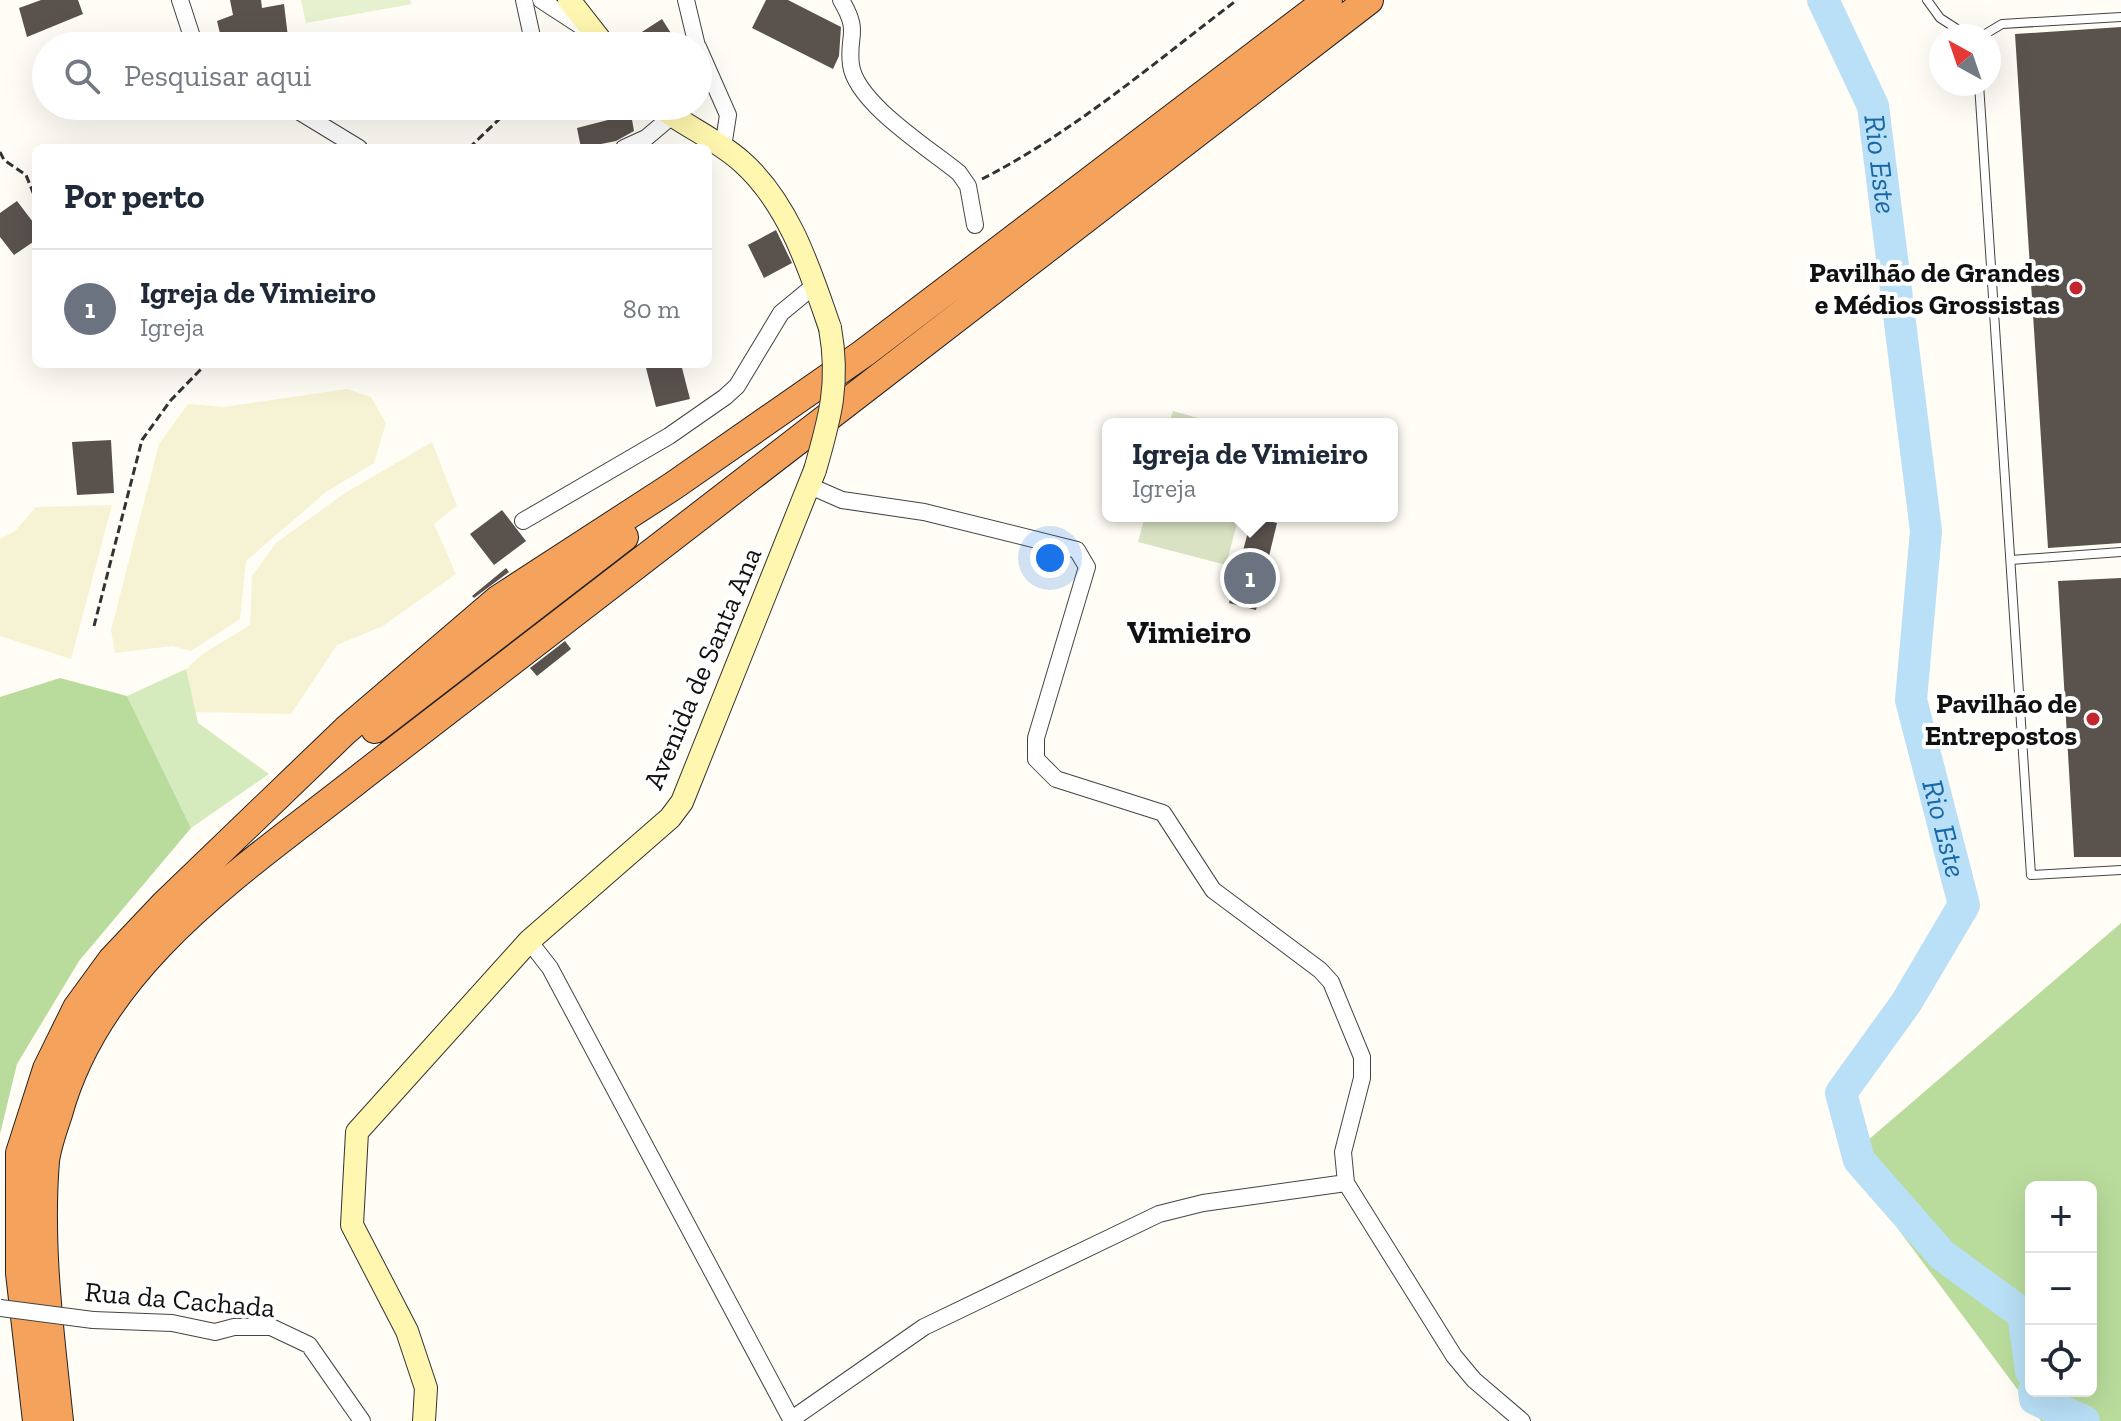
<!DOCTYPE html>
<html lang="pt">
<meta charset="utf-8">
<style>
body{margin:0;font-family:"Zilla Slab",serif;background:#f6f6f7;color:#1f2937}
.controls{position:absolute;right:24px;bottom:24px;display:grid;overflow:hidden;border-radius:12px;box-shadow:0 8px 32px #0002}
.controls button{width:72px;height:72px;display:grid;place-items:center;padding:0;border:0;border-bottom:2px solid #e0e1e3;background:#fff;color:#1f2937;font:40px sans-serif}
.compass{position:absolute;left:1929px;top:24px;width:72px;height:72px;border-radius:50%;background:#fff;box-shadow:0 8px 32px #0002;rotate:320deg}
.you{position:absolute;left:1050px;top:558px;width:28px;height:28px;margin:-20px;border:6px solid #fff;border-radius:50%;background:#1a73e8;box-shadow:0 0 0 12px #1a73e833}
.badge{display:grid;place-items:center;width:52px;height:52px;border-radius:50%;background:#ea580c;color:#fff;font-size:26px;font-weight:700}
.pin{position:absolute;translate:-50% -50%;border:4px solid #fff;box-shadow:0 2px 8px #0006}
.popup{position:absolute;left:1102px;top:418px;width:296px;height:104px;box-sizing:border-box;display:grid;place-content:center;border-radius:12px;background:#fff;filter:drop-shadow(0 2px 6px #0005);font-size:26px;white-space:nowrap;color:#747a83}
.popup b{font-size:30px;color:#1f2937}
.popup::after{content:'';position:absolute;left:50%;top:100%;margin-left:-16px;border:16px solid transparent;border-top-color:#fff}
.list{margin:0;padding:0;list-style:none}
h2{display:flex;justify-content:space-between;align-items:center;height:104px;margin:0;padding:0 32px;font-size:34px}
h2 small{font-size:26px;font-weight:400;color:#747a83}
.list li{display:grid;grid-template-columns:52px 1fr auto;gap:24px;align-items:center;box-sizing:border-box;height:120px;padding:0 32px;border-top:2px solid #e0e1e3}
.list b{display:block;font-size:30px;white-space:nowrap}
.list p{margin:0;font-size:26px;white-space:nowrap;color:#747a83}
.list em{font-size:26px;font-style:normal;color:#747a83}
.icon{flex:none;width:44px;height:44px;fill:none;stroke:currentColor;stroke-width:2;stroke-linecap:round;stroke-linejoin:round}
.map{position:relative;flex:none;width:2121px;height:1421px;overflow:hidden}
.search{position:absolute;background:#fff;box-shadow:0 8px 32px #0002;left:32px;top:32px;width:680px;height:88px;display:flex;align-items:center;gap:20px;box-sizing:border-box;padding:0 28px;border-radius:44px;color:#747a83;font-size:30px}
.panel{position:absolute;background:#fff;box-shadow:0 8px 32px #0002;left:32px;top:144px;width:680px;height:224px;border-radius:12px}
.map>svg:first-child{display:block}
</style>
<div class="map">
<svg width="2121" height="1421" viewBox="0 0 2121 1421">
<rect width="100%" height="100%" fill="#fffdf5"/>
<path fill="#f6f3d4" d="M347,389L371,397L386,423L374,463L326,492L246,561L240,619L191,651L172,646L115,653L111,630L159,444L188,404L224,407Z
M432,442L457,506L434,524L456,574L383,626L337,645L291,714L195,712L186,669L204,653L250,625L252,576L276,543L345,493Z
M112,505L71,659L0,636V539L15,531L36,507Z"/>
<path fill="#d5ebbd" d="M186,669L198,723L269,774L191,828L127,696Z"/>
<path fill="#b9dc9c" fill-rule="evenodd" d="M60,678L127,696L191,828L79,961L17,1064L0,1134V697Z
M2121,923V1421H2041L1846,1159ZM2031,1187H2091V1391H2031Z"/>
<path fill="#d9e3c4" d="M1173,411L1220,424H1169Z
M1145,516H1239L1226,565L1138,542Z"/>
<path fill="#e6f2cf" d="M301,0H410L412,4L306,23Z"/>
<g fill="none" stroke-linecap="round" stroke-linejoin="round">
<g stroke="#b9e0f7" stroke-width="32">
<path id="s1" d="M1823,0L1873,106L1926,531L1911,700L1964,905L1906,1003L1841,1093L1859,1160L1942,1255L2023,1314L2031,1371"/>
<path d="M2034,1391L2035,1399L2084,1421"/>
</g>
</g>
<path fill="#5a524d" d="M41,0H78L83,14L27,37L19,8Z
M230,0H261L262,8L284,4L288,37L253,46H223L217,21L233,15Z
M766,0H788L841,27L839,56L833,69L752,28Z
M662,19L679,46H620Z
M2121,27V543L2048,548L2015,34Z
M631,114L634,131L616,141L581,148L577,128Z
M17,201L36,226V240L14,255L0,237V213Z
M776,230L792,263L764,278L748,245Z
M645,364H681L690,399L656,407Z
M111,440L114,493L77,495L72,442Z
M502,510L526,541L494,565L470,534Z
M1252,517L1277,523L1256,610L1229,603Z
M506,568L509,572L474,598L472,596Z
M2121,578V857H2074L2058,581Z
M565,641L571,649L537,676L530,668Z"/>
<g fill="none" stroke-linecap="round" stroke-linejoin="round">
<defs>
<path id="lane" d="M1927,0L1940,18L1968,36
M1982,36L2002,24L2121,17
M1979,84L2031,875L2121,870
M2011,560L2121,552"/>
<path id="street" d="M180,0L195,46
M524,0L534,46
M541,0L587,30
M686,0L697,46
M841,0C861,33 847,35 851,65C856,103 930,149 959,173L968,186L975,225
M698,47L728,115L723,147
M290,106L359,148
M624,148L646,138L672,116
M810,486L842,500L924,512L1077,550L1087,567L1036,738V759L1056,779L1163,813L1213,890L1320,970L1331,982L1362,1057V1078L1343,1152L1346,1183L1454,1356L1474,1380L1522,1421
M523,521L669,436L725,397L737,386L781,313L815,285
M529,941L550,968L792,1421
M93,1320L172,1323L215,1332L234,1327H271L309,1345L362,1421
M792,1419L924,1327L1159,1214L1203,1203L1346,1183"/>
<path id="secondary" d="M569,0L605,46
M659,106C685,126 716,139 741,161C789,203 810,270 830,328
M424,1421L426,1388L407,1331L352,1225L357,1132L529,941L670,818L682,802L815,470"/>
<path id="highway" d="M375,729L624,537
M37,1421L20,1273V1153L47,1069L77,1008L112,960L164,905L346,730L499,599L673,486L864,353L1328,0
M59,1421C50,1335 38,1248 45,1161C47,1145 53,1129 58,1114C100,960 247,868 365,774L1369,0"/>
</defs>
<use href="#lane" stroke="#444" stroke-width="10"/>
<use href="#street" stroke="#444" stroke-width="18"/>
<use href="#secondary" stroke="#333" stroke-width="24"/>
<use href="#highway" stroke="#222" stroke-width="30"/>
<path stroke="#333" stroke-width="3" stroke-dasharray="8 4" stroke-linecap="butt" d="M469,148L513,106
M0,152L4,160L26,175L36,200
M982,179C1074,132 1155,62 1237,0
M94,626L142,440L171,400L206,364"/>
<use href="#lane" stroke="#fff" stroke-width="8"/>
<use href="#street" stroke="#fff" stroke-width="16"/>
<use href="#secondary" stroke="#fff6b0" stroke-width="22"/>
<use href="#highway" stroke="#f5a25d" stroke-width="28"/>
<defs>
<path id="street-bridge" d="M0,1308L93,1320"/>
<path id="secondary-bridge" d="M815,470C830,418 840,383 830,328"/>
</defs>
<use href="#street-bridge" stroke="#444" stroke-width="18" stroke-linecap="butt"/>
<use href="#secondary-bridge" stroke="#333" stroke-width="24" stroke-linecap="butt"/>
<use href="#street-bridge" stroke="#fff" stroke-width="16"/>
<use href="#secondary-bridge" stroke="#fff6b0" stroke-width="22"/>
</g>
<g fill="#c4262e" stroke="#fff" stroke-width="3">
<circle cx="2076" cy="288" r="8"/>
<circle cx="2093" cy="719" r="8"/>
</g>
<g text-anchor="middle" stroke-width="8" stroke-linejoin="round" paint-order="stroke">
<g font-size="28" font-weight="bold" fill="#111" stroke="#fff" text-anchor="end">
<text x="2060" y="282">Pavilhão de Grandes<tspan x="2060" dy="32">e Médios Grossistas</tspan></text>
<text x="2077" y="713">Pavilhão de<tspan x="2077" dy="32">Entrepostos</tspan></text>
</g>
<g font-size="28" fill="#111" stroke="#fff">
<text transform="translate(702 668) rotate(-67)" y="10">Avenida de Santa Ana</text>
<text transform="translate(180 1299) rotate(5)" y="10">Rua da Cachada</text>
</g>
<g font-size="30" font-style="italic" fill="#1768a6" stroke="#fff">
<text dy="10" stroke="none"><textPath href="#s1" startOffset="176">Rio Este</textPath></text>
<text dy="10" stroke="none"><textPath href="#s1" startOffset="848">Rio Este</textPath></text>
</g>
<g font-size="32" font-weight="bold" fill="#111" stroke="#fff">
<text x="1189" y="643">Vimieiro</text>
</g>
</g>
</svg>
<div class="controls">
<button>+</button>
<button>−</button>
<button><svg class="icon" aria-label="locate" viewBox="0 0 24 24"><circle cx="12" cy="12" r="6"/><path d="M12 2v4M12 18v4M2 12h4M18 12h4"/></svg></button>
</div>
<svg class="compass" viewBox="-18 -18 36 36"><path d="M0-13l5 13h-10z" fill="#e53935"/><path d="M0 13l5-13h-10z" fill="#747a83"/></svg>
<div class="you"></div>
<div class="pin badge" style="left:1250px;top:578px;background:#6b7280">1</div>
<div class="popup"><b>Igreja de Vimieiro</b>Igreja</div>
<div class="search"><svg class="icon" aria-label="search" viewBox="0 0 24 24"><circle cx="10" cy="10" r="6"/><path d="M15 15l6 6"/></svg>Pesquisar aqui</div>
<section class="panel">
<h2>Por perto<small></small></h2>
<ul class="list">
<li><span class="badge" style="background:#6b7280">1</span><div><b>Igreja de Vimieiro</b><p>Igreja</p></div><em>80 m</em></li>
</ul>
</section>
</div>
